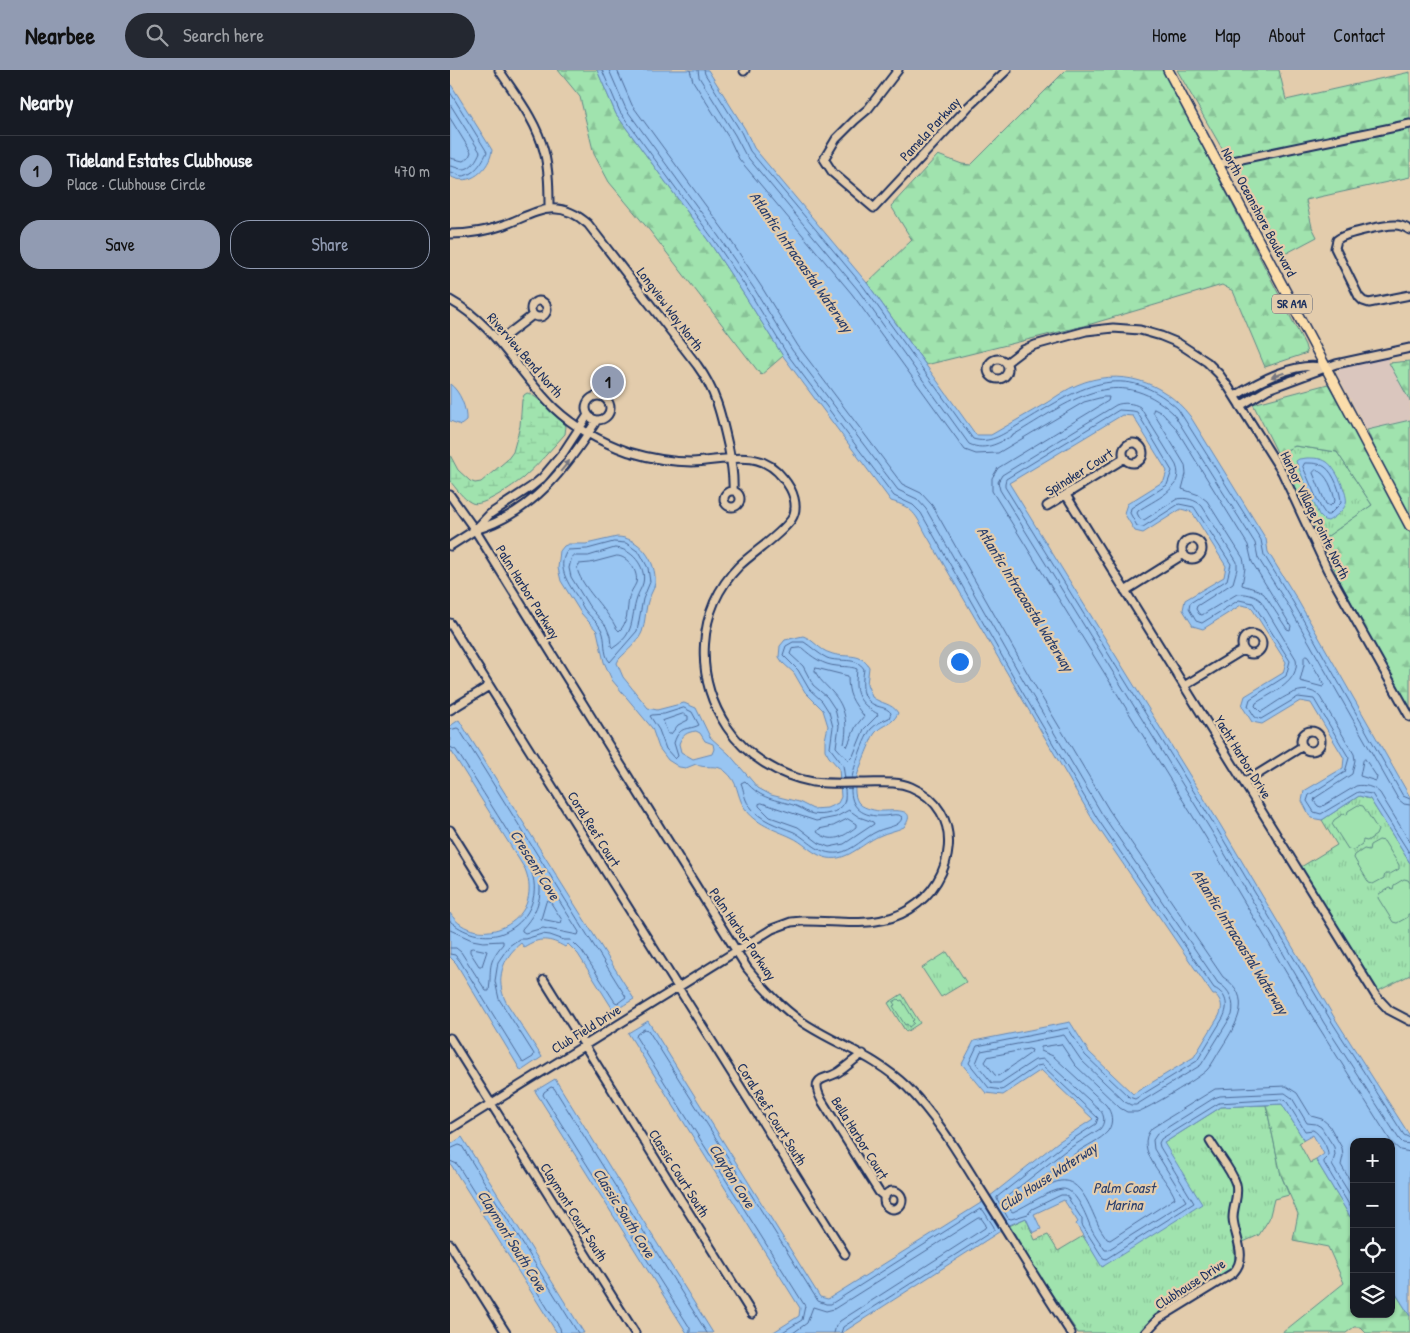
<!DOCTYPE html>
<meta charset="utf-8">
<style>
body{margin:0;font-family:"Patrick Hand",sans-serif;background:#242831;color:#f1f3f6}
.controls{position:absolute;right:15px;bottom:15px;display:grid;overflow:hidden;border-radius:10px;box-shadow:0 1px 4px #0004}
.controls button{width:45px;height:45px;display:grid;place-items:center;padding:0;border:0;border-bottom:1px solid #363941;background:#171b24;color:#f1f3f6;font:25px sans-serif}
.you{position:absolute;left:509px;top:591px;width:18px;height:18px;margin:-12px;border:4px solid #fff;border-radius:50%;background:#1a73e8;box-shadow:0 0 0 8px #1a73e833}
.badge{display:grid;place-items:center;width:32px;height:32px;border-radius:50%;background:#919bb2;color:#111;font-size:16px;font-weight:700}
.pin{position:absolute;translate:-50% -50%;border:2px solid #fff;box-shadow:0 1px 5px #0006}
.list{margin:0;padding:0;list-style:none}
h2{display:flex;justify-content:space-between;align-items:center;height:65px;margin:0;padding:0 20px;font-size:21px}
h2 small{font-size:16px;font-weight:400;color:#9ea1a6}
.list li{display:grid;grid-template-columns:32px 1fr auto;gap:15px;align-items:center;box-sizing:border-box;height:70px;padding:0 20px;border-top:1px solid #363941}
.list b{display:block;font-size:19px;white-space:nowrap}
.list p{margin:0;font-size:16px;white-space:nowrap;color:#9ea1a6}
.list em{font-size:16px;font-style:normal;color:#9ea1a6}
.actions{display:flex;gap:10px;padding:15px 20px}
.actions a{flex:1;padding:11px 0;border:1px solid #919bb2;border-radius:20px;text-align:center;font-size:18px;color:#919bb2}
.actions .main{background:#919bb2;color:#111}
.icon{flex:none;width:28px;height:28px;fill:none;stroke:currentColor;stroke-width:2;stroke-linecap:round;stroke-linejoin:round}
.map{position:relative;flex:none;width:960px;height:1263px;overflow:hidden}
header{display:flex;align-items:center;gap:30px;box-sizing:border-box;height:70px;padding:0 25px;background:#919bb2;color:#111}
header strong{font-size:24px}
nav{display:flex;gap:28px;margin-inline-start:auto;font-size:18px}
.search{width:350px;height:45px;background:#242831;display:flex;align-items:center;gap:12px;box-sizing:border-box;padding:0 18px;border-radius:28px;color:#9ea1a6;font-size:19px}
main{display:flex}
aside{flex:1;background:#171b24}
.map>svg:first-child{display:block}
</style>
<header>
<strong>Nearbee</strong>
<div class="search"><svg class="icon" aria-label="search" viewBox="0 0 24 24"><circle cx="10" cy="10" r="6"/><path d="M15 15l6 6"/></svg>Search here</div>
<nav><a>Home</a><a>Map</a><a>About</a><a>Contact</a></nav>
</header>
<main>
<aside>
<h2>Nearby<small></small></h2>
<ul class="list">
<li><span class="badge">1</span><div><b>Tideland Estates Clubhouse</b><p>Place · Clubhouse Circle</p></div><em>470 m</em></li>
</ul>
<div class="actions"><a class="main">Save</a><a>Share</a></div>
</aside>
<div class="map">
<svg width="960" height="1263" viewBox="0 0 960 1263">
<defs>
<pattern id="grass-tufts" width="24" height="20" patternUnits="userSpaceOnUse" patternTransform="scale(1.25)"><rect width="24" height="20" fill="#a0e3ae"/><path d="M3 7l-1-3M5 7V3M7 7l1-3M15 17l-1-3M17 17v-4M19 17l1-3" fill="none" stroke="#89c398"/></pattern>
<pattern id="forest-firs" width="22" height="20" patternUnits="userSpaceOnUse" patternTransform="scale(1.25)"><rect width="22" height="20" fill="#a0e3ae"/><path d="M5 1l3.5 6h-7zM16 11l3.5 6h-7z" fill="#89c398"/></pattern>
<pattern id="wetland-marsh" width="20" height="14" patternUnits="userSpaceOnUse" patternTransform="scale(1.25)"><rect width="20" height="14" fill="#a0e3ae"/><path d="M1 5h8M5 5V1M11 12h8M15 12V8" fill="none" stroke="#89c398"/></pattern>
</defs>
<rect width="100%" height="100%" fill="#e3ccac"/>
<filter id="ink" filterUnits="userSpaceOnUse"><feTurbulence type="fractalNoise" baseFrequency=".02" numOctaves="2"/><feDisplacementMap in="SourceGraphic" scale="10" xChannelSelector="R" yChannelSelector="G"/><feConvolveMatrix kernelMatrix="1 2 1 2 8 2 1 2 1" color-interpolation-filters="sRGB"/></filter>
<g filter="url(#ink)">
<path fill="#dac6be" d="M936,284L939,293L960,331V350L917,360L887,304L890,296Z"/>
<path fill="url(#grass-tufts)" stroke="#5e8986" d="M845,376L887,382L922,435L871,471L828,384Z
M909,726L920,729L960,793V905L922,924L846,800L887,775L872,750Z
M497,882L516,912L491,927L472,898Z
M452,924L470,953L456,962L438,933Z
M816,1035L831,1105L839,1125L824,1129L819,1149L809,1165L784,1176L785,1196L723,1233L702,1248L689,1263H628L557,1157L576,1148L585,1170L598,1165L608,1181L633,1166L653,1197L714,1073L771,1037Z"/>
<path fill="url(#forest-firs)" stroke="#5e8986" d="M108,0H147L166,44L260,173L295,226L333,286L311,305L200,161L159,112L144,84L130,27Z
M616,0H713L855,275L857,283L815,297L783,221L772,215L641,254L476,295L417,213L462,170L441,136L488,85L512,94L521,95Z
M727,0H829L836,30L960,2V107L856,130L862,157L867,167L833,185Z
M960,291V331L939,293Z
M878,314L930,405L960,463V640L891,513L871,471L922,435L887,382L845,376L828,384L803,334Z
M960,350V449L935,402L917,360Z
M832,1034L854,1070L849,1073L860,1093L866,1090L904,1153V1244H941V1216L960,1246V1263H916L910,1257H904L896,1263H832L894,1213L878,1177L843,1170L848,1144L831,1105L816,1035Z"/>
<path fill="url(#wetland-marsh)" stroke="#5e8986" d="M77,323C86,324 109,349 116,356L115,364C102,378 88,395 73,408C64,415 32,438 22,433C13,429 6,418 0,411V385L8,400L20,411L25,413L31,412L57,390L63,382L70,356L72,330L74,325Z"/>
<path fill="#a0e3ae" stroke="#5e8986" d="M908,735L913,736L928,760L926,765L917,771L913,770L912,774L903,780L898,779L882,754L884,750L893,744L897,745L898,741Z
M929,770L934,771L949,795V799L940,804H935L934,808L923,814L919,813L904,788L905,785L914,779L919,780L920,775Z
M954,809L958,810L960,813V844H958V847L947,853L943,852L928,828L929,824L939,818L943,819L944,815Z
M448,929L450,931L452,930L464,950L462,951L464,953L459,957L457,954L455,955L443,936L445,935L443,932Z"/>
<path fill="#98c5f2" stroke="#6689b7" fill-rule="evenodd" d="M147,0H258L295,59L304,78L417,213L526,365H541C560,354 579,343 598,332C607,326 617,319 627,315C669,297 713,311 740,346L816,469L818,482L847,529L960,727V793L920,729L909,726L872,750L861,748L852,731L854,721L893,698L894,688L861,633L850,631L812,654L802,652L792,636L795,626L833,603L836,592L801,537L791,535L753,559L743,556L733,540L735,530L774,507L776,496L742,442L731,439L693,463L685,461L674,443L677,434L714,411L717,401L683,346L672,345L559,413L771,756L884,947L960,1066V1246L941,1216V1072H904V1153L866,1090L874,1084L863,1065L854,1070L832,1034L771,1037L714,1073L752,1134L652,1197L626,1154L628,1152L614,1130L584,1144L591,1159L583,1163L576,1148L557,1156L539,1127L608,1072L643,1049L591,1000L553,1025L536,1023L512,994L524,971L620,952L639,982L683,1024L744,987L769,946C773,937 772,932 766,925H763L643,750L476,464C466,445 463,437 441,431L333,286L295,226L260,173L166,44Z
M0,13L42,80C40,99 19,118 0,106Z
M0,314C10,321 17,339 16,351L11,355L0,351Z
M857,388C864,388 871,388 877,392C885,397 899,425 896,434C893,441 885,447 878,451L874,450L869,445L847,394L846,391L849,389Z
M167,467C189,467 207,491 205,513C204,521 198,527 197,535C195,544 195,554 192,562C188,572 177,581 169,589L167,593L173,607L198,638L207,640L234,633L246,638L260,667L279,684L308,718L321,725L349,732L363,739L377,738L388,733L391,727L389,698L379,687L375,680V670L378,656L373,640L355,622L344,603L333,593L329,587L330,576L335,570L353,566C363,569 369,580 380,583C395,589 410,581 419,597L417,614L422,627C431,634 442,633 448,643C442,656 433,653 425,663C421,668 420,674 417,680C412,693 399,718 408,732C412,738 423,740 429,741C438,742 470,735 454,757C446,761 437,762 429,766C411,774 395,794 374,787C361,783 353,772 341,767C324,759 306,755 294,737C286,724 289,712 275,701C266,693 255,700 246,694L236,698L229,697L218,690L209,678L202,658L162,610L154,592L147,561L131,543L111,511L108,498L110,481L114,476L119,474H136ZM246,661L250,663L255,671L263,674L264,679L262,684L243,689L231,682L229,674C232,665 237,662 246,661Z
M9,650L184,929L164,941L128,884L118,874L115,877C100,868 89,867 74,877L71,873C52,888 45,910 56,932L92,987L71,1001L6,893L0,887V843C25,883 97,853 75,799L0,679V656Z
M198,951L370,1227L378,1229L534,1131L552,1160L392,1263H322L349,1246L350,1238L178,963Z
M105,1009L263,1263H237L85,1021Z
M12,1067L134,1263H107L0,1093V1075Z"/>
<g fill="none" stroke-linecap="round" stroke-linejoin="round">
<path stroke="#4d6b99" stroke-width="1" d="M152,0L170,42L264,170L300,223L337,284L444,426L463,435L471,443L570,618L647,748L764,918C777,924 779,936 773,948L747,991L685,1029L679,1027L635,985L618,958L527,976L519,993L539,1018L552,1020L587,996L592,995L648,1048L646,1054L612,1076L547,1127V1129L558,1148L561,1149L578,1144L582,1139L611,1125H616L632,1149V1155L653,1188L656,1189L744,1133L710,1077L709,1073L711,1069L769,1033L832,1029L837,1032L855,1061L863,1060C870,1064 879,1078 878,1087L874,1091V1093L904,1143
M159,0L176,39L269,167L305,220L342,280L448,420L467,429L476,439L576,615L652,744L768,913C780,919 785,932 782,945L751,995L686,1035H681L675,1032L631,990L614,965L531,981L526,993L542,1013H550L585,990L594,989L650,1040C655,1046 655,1053 650,1059L615,1081L555,1128V1131L561,1141L563,1142C576,1136 600,1120 612,1119C625,1118 635,1143 639,1153C642,1162 650,1172 655,1180H658L736,1131L704,1079L703,1070L707,1064L764,1028L770,1026L835,1023L842,1028L857,1053L866,1054L871,1057L884,1077L885,1085L882,1095L904,1131
M167,0L182,35L275,162L311,216L348,276L452,414L471,423L482,435L582,611L659,740L773,907C804,927 787,953 772,977C767,984 763,994 757,1000C749,1008 698,1039 687,1042H677L670,1038L625,995L611,974L591,977V981L603,986L656,1035C662,1043 664,1052 658,1061C651,1070 635,1076 626,1083C608,1095 592,1109 576,1122L575,1125L578,1126C588,1121 600,1113 610,1111C631,1108 640,1138 647,1152C649,1158 654,1164 657,1169L660,1170L725,1128C718,1108 682,1080 702,1058L765,1019L836,1016L847,1023L861,1046L872,1049L879,1055L892,1078L893,1086L891,1095L904,1117
M240,0L243,11L279,68L289,89L402,224L515,380L526,384L548,383L634,332L653,327H659L658,331L548,398L542,408V421L755,766L868,956L942,1073L950,1080L960,1082
M248,0L249,7L285,65L295,84L408,220L519,374C536,382 551,372 565,364C618,333 667,291 723,343L805,473L808,488L838,535L948,729L954,734L960,735
M254,0L255,4L291,62L300,81L413,216L523,369C539,374 552,365 565,357C621,324 669,284 728,339L811,470L814,485L843,532L953,726L960,729
M0,22L37,82C33,91 24,106 11,106C7,105 4,102 0,102
M0,34L30,82C27,89 21,100 12,99C8,99 4,96 0,96
M0,48L21,82L19,87L13,91L0,88
M704,339L712,343L725,357L798,475L802,492L841,556L840,560L837,559L814,524L808,520L792,515L795,498L793,488L757,431L749,425L732,419L736,404L735,395L703,342Z
M855,393C862,393 869,393 875,397C884,403 891,423 891,433L879,445H876L870,436L853,397Z
M866,400C877,403 883,420 885,431L880,436L876,434L863,403Z
M164,472L176,473L190,483L198,498L200,512L193,529L187,561L160,592C152,584 157,569 151,559C147,551 139,546 134,539C131,534 129,529 126,525C117,512 106,495 118,480L137,479Z
M165,478C181,478 197,497 193,513C192,518 188,522 187,528C180,549 186,563 163,578L161,576L160,566L156,556L139,536L121,507L119,498L122,486H138Z
M167,486C178,486 189,502 186,513C184,518 180,522 179,528C177,539 178,554 169,561C165,558 164,552 160,548C151,534 130,514 127,498L129,494L140,493Z
M352,578C362,587 373,595 387,596C394,597 400,596 407,599C407,603 406,607 406,611C405,628 415,637 428,644L427,646L414,659L403,686L399,690L397,689L386,677L389,656L385,639L377,627L363,615L353,596L340,584L342,579Z
M856,586L858,587L874,614L873,617L850,611L854,595V588Z
M366,598L398,606C398,625 402,631 414,646L406,656L397,677L394,674C398,655 396,637 382,622C376,615 369,610 365,601Z
M234,638L242,642L249,655C238,661 230,654 224,673L228,686L225,689L216,679L209,660L200,646L202,645L214,644Z
M233,644L238,646V650L228,655L221,664H218L213,651Z
M0,660L7,658L9,659L176,927L168,933L165,932L132,881L121,870H114L100,865L92,864L75,869H69L59,876L48,892L45,911L49,929L84,984L83,987L73,993L10,891L5,885L0,884
M0,677L6,680C25,709 43,738 61,767C69,779 80,793 83,807C89,832 74,856 50,864C33,869 13,863 0,851
M915,689L927,707L926,711L910,706L913,691Z
M395,709L393,695L380,678L383,657L379,642L372,631L359,619L348,600L333,585L336,576L343,572H354C362,577 368,584 377,588C390,593 406,586 414,599C412,613 410,630 427,636C433,638 437,638 441,643L439,648C432,651 426,654 421,659C415,666 403,699 402,708
M395,718C395,723 396,728 394,733C390,743 372,746 363,744C356,743 352,738 346,736C323,728 313,731 295,711L291,713C294,720 294,729 299,735C310,751 327,755 344,762C359,770 368,785 388,783C403,781 414,767 428,761C436,757 451,757 452,747L449,745C443,744 439,746 433,746C413,747 400,738 401,718
M312,733L366,751L386,747L399,740L409,747L423,752L424,754L394,774L379,777L369,773L348,757L320,747L309,736V734Z
M398,749L406,754V757C393,767 382,774 367,762L369,759L383,756Z
M960,772L930,723C924,717 914,714 906,716L871,737L868,736L864,731L865,728L902,704L905,690L904,684L870,627C853,609 828,632 811,642L805,636L806,633C823,622 850,612 846,589L811,531C805,525 795,523 787,524L752,545L749,544L746,539L747,536L783,513L787,499V492L752,436C746,430 736,427 727,429L694,450L690,449L687,443L688,441C703,430 736,419 726,395L690,337C684,333 673,332 666,335L552,405L548,412L550,420L762,762L874,953L949,1069L953,1073L960,1074
M960,784L922,724L908,722L871,744L864,742L857,731L859,725L895,702L899,688L864,629L848,627L811,649L805,647L798,636L800,629L836,606L840,591L803,533L789,530L752,553L746,551L739,539L740,533L777,510L781,494L744,437L729,434L693,457L687,456L680,443L681,438L717,415L722,401L687,342L683,341L669,340L556,409L555,413V417L767,759L880,949L954,1065L960,1068
M91,806L94,807L129,862L128,865L93,858L75,863L72,861V859C82,848 89,837 90,822C90,817 90,811 91,806Z
M99,830L112,850L111,853L91,849L96,832Z
M0,860L22,870L33,872L53,871V874C36,894 42,899 39,921H36L11,882L6,878H0
M23,878L37,881L32,896H29L20,882V879Z
M579,979L582,980L581,983L548,1006L545,1005L535,992L538,987Z
M0,1079L9,1075L12,1076L128,1263
M0,1091L7,1094L110,1258L111,1263
M240,1263V1258L93,1025L94,1022L101,1017L104,1018L257,1263
M331,1263L352,1250L355,1236L186,967L187,964L194,959L198,960L368,1231L376,1234H381L530,1139L533,1140L544,1157V1160L393,1257L391,1263
M343,1263L357,1253L363,1237L376,1241L384,1239L528,1148H531L536,1155L535,1158L390,1251L386,1256L384,1263"/>
<defs>
<path id="minor" d="M49,0C66,26 86,50 94,81C99,100 99,120 99,139
M448,0L418,39L405,50L386,69L374,89L383,103L424,138L518,37L557,0
M294,1L295,0
M768,94L960,54
M960,160C955,157 950,155 945,155C935,155 894,163 887,170L885,178L909,227L913,231L919,233L960,225
M0,164C18,164 37,161 54,155C86,143 106,126 138,154L247,295C266,321 271,344 278,375C281,390 284,405 283,421
M0,230C47,256 67,302 104,338C125,358 151,372 179,382C199,388 220,392 242,392C274,391 310,377 333,408C338,414 342,420 344,428C346,436 346,443 341,450C328,467 305,481 289,496C246,540 244,607 277,657C296,686 329,706 363,712C380,714 398,713 415,713C431,713 447,711 461,717C517,741 505,811 460,839C427,860 388,850 352,851L341,852L322,859L0,1059
M81 239a8 8 0 1 1 16 0a8 8 0 1 1-16 0Z
M49,271L83,245
M538 299a10 10 0 1 1 20 0a10 10 0 1 1-20 0Z
M556,293L573,280L585,275L636,261L663,258L690,260L711,266L728,273L757,292L769,304L779,318L832,402L877,499L960,647
M785,326C808,312 847,290 875,298
M136 338a12 12 0 1 1 24 0a12 12 0 1 1-24 0Z
M790,336L818,319L886,294L960,278
M673 383a10 10 0 1 1 20 0a10 10 0 1 1-20 0Z
M274 429a8 8 0 1 1 16 0a8 8 0 1 1-16 0Z
M0,425L25,460L297,898C314,919 334,941 357,955C392,977 426,987 457,1017C485,1045 505,1078 526,1112C558,1162 588,1213 621,1263
M616,425L926,926L939,940L960,951
M597,436L675,388
M25,460C83,443 116,398 147,350
M732 479a10 10 0 1 1 20 0a10 10 0 1 1-20 0Z
M0,476L25,460L40,444L81,417L92,408L113,383L138,345
M675,521L734,484
M0,553L395,1184
M792 574a10 10 0 1 1 20 0a10 10 0 1 1-20 0Z
M734,616L793,580
M0,640L39,616
M851 671a10 10 0 1 1 20 0a10 10 0 1 1-20 0Z
M795,712L853,676
M0,760L35,816
M94,910L302,1244
M0,968L185,1263
M413,984C404,989 399,995 390,1001C377,1011 358,1004 372,1031L429,1122L435,1127
M434 1130a9 9 0 1 1 18 0a9 9 0 1 1-18 0Z
M0,1174L56,1263
M695,1263L708,1249L783,1203C799,1186 784,1167 783,1148C783,1136 789,1126 786,1114C781,1099 768,1085 760,1071"/>
<path id="major" d="M718,0L960,456"/>
</defs>
<use href="#minor" stroke="#1b2f5e" stroke-width="11"/>
<use href="#major" stroke="#1b2f5e" stroke-width="12"/>
<use href="#minor" stroke="#e3ccac" stroke-width="7"/>
<use href="#major" stroke="#fbddab" stroke-width="9"/>
</g>
<defs><path id="oneway-solid" d="M-6-.8H1V-3.2L6.5 0L1 3.2V.8H-6Z" transform="scale(1.25)"/></defs>
<g fill="#757681">
<use href="#oneway-solid" transform="translate(828 305) rotate(161)"/>
<use href="#oneway-solid" transform="translate(115 396) rotate(-51)"/>
</g>
</g>
<g text-anchor="middle" stroke-width="4.5" stroke-linejoin="round" paint-order="stroke">
<rect fill="#e3ccac" stroke="#575e75" stroke-width="1" x="822" y="224.5" width="40" height="19" rx="4"/>
<g font-size="12" font-weight="bold" fill="#1b2f5e">
<text x="842" y="238">SR A1A</text>
</g>
<g font-size="14" fill="#1b2f5e" stroke="#e3ccac">
<text transform="translate(480 59) rotate(-47)" y="5">Pamela Parkway</text>
<text transform="translate(809 142) rotate(62)" y="5">North Oceanshore Boulevard</text>
<text transform="translate(220 239) rotate(53)" y="5">Longview Way North</text>
<text transform="translate(75 285) rotate(49)" y="5">Riverview Bend North</text>
<text transform="translate(629 402) rotate(-32)" y="5">Spinaker Court</text>
<text transform="translate(865 445) rotate(64)" y="5">Harbor Village Pointe North</text>
<text transform="translate(78 522) rotate(58)" y="5">Palm Harbor Parkway</text>
<text transform="translate(793 687) rotate(58)" y="5">Yacht Harbor Drive</text>
<text transform="translate(144 759) rotate(58)" y="5">Coral Reef Court</text>
<text transform="translate(293 864) rotate(56)" y="5">Palm Harbor Parkway</text>
<text transform="translate(136 959) rotate(-32)" y="5">Club Field Drive</text>
<text transform="translate(322 1044) rotate(58)" y="5">Coral Reef Court South</text>
<text transform="translate(410 1068) rotate(58)" y="5">Bella Harbor Court</text>
<text transform="translate(229 1103) rotate(58)" y="5">Classic Court South</text>
<text transform="translate(124 1142) rotate(58)" y="5">Claymont Court South</text>
<text transform="translate(740 1214) rotate(-33)" y="5">Clubhouse Drive</text>
</g>
<g font-size="15" font-style="italic" fill="#283e6d" stroke="#e3ccac">
<text transform="translate(351 192) rotate(55)" y="5">Atlantic Intracoastal Waterway</text>
<text transform="translate(575 529) rotate(58)" y="5">Atlantic Intracoastal Waterway</text>
<text transform="translate(85 795) rotate(58)" y="5">Crescent Cove</text>
<text transform="translate(790 872) rotate(58)" y="5">Atlantic Intracoastal Waterway</text>
<text transform="translate(282 1106) rotate(58)" y="5">Clayton Cove</text>
<text transform="translate(598 1107) rotate(-33)" y="5">Club House Waterway</text>
<text x="674" y="1123">Palm Coast<tspan x="674" dy="17">Marina</tspan></text>
<text transform="translate(174 1143) rotate(58)" y="5">Classic South Cove</text>
<text transform="translate(62 1171) rotate(58)" y="5">Claymont South Cove</text>
</g>
</g>
</svg>
<div class="controls">
<button>+</button>
<button>−</button>
<button><svg class="icon" aria-label="locate" viewBox="0 0 24 24"><circle cx="12" cy="12" r="6"/><path d="M12 2v4M12 18v4M2 12h4M18 12h4"/></svg></button>
<button><svg class="icon" aria-label="layers" viewBox="0 0 24 24"><path d="M12 4l9 5-9 5-9-5zM3 14l9 5 9-5"/></svg></button>
</div>
<div class="you"></div>
<div class="pin badge" style="left:158px;top:312px">1</div>
</div>
</main>
